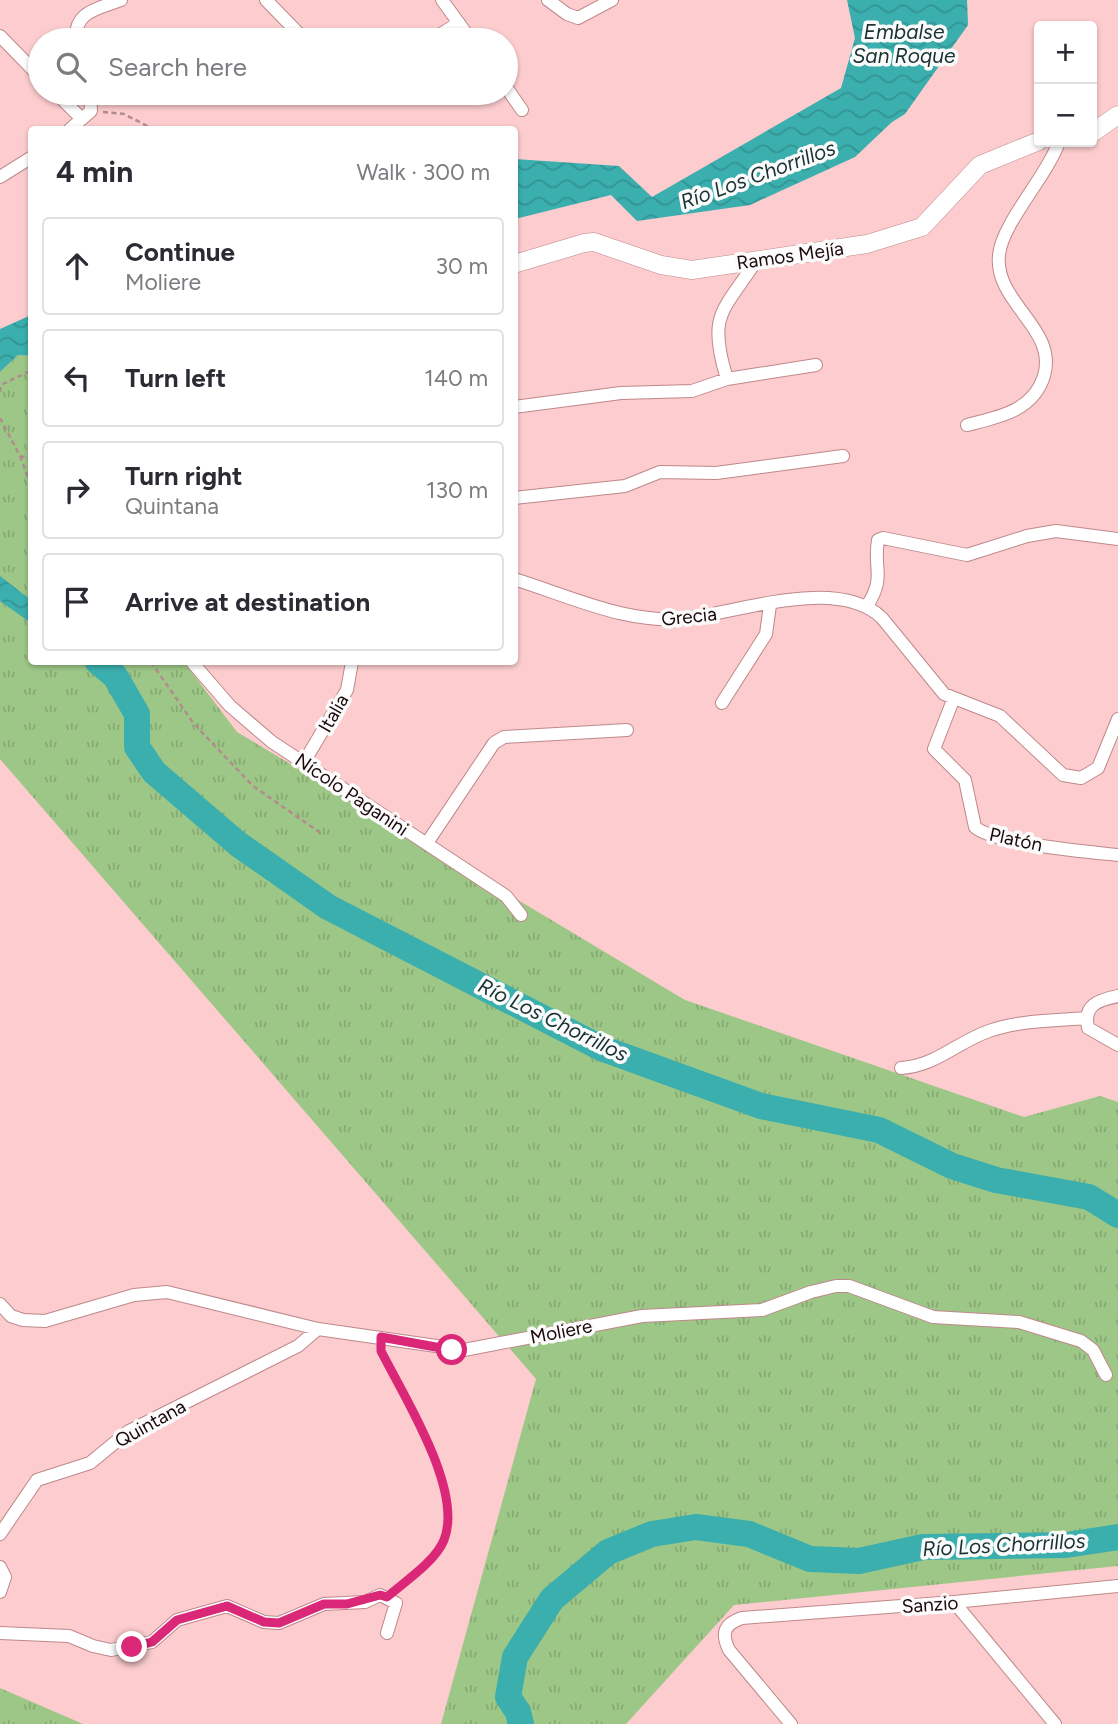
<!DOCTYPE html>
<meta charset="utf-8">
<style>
body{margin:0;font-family:Figtree,sans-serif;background:#f7f7f7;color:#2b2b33}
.controls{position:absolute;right:21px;top:21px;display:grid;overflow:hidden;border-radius:7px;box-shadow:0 2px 5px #0004}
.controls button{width:63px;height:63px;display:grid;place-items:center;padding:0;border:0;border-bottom:2px solid #e1e1e2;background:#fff;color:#2b2b33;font:35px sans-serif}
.stop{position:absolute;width:21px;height:21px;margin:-16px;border:5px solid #db2777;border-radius:50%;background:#fff}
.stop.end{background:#db2777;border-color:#fff;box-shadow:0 2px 7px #0008}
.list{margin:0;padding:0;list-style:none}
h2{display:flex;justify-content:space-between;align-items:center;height:91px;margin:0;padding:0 28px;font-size:30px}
h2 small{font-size:23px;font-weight:400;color:#7c7c81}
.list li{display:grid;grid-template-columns:46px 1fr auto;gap:21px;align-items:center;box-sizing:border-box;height:98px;margin:0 14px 14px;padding:0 14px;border:2px solid #e1e1e2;border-radius:7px}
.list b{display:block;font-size:26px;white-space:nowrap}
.list p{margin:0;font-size:23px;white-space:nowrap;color:#7c7c81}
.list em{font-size:23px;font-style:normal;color:#7c7c81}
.icon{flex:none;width:38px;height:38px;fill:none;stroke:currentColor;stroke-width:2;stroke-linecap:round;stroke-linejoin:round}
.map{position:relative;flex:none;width:1118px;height:1724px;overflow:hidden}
.search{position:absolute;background:#fff;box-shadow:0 2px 5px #0004;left:28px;top:28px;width:490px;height:77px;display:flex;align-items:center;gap:18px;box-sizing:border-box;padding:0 24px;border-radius:38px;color:#7c7c81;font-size:26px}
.panel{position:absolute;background:#fff;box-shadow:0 2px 5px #0004;left:28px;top:126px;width:490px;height:539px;border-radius:7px}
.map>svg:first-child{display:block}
</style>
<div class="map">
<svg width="1118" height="1724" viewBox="0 0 1118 1724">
<defs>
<pattern id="grass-tufts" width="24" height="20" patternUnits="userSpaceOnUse" patternTransform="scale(1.75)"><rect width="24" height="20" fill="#9dc787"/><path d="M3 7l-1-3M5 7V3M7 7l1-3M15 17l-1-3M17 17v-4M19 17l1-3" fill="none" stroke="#87a973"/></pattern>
<pattern id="water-waves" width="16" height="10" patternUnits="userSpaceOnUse" patternTransform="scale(1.75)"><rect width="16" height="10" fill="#3baeae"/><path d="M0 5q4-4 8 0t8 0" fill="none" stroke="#339494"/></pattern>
</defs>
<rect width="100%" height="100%" fill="#fcccce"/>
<path fill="url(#grass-tufts)" d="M18,355L31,356L32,662H184L237,732L685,1000L1024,1117L1100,1096L1118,1102V1566L734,1605L626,1724H441L536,1379L0,759V372Z
M0,1688L83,1724H0Z"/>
<path fill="url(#water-waves)" d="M847,0H967L968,25L905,114L892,122L855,157L750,205L637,221L611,195L515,219V159L619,166L652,197L841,88L855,38Z
M31,315V356L18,355L0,372V329Z
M0,576L31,600V623L0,601Z"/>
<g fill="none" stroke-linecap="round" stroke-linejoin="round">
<path stroke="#3baeae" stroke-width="26" d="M98,662L115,676L137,714V747L154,772L238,844L328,907L601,1048L761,1106L879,1130L952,1166L996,1180L1089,1197L1118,1215
M521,1724L518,1712L508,1697L515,1657L552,1599L608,1552L652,1534L696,1527L749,1534L810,1559L859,1561L923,1547L1066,1545L1118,1537"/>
<defs>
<path id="street" d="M266,0L305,40
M442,0L471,40
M548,0L567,14L578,18L612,0
M0,36L40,77
M76,40C74,11 98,9 121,0
M431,40L459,23
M506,87L522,110
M56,93L82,119
M69,130L91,111L90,93
M0,177L32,157
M727,379C707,314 723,312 756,261
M514,407L621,393L692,391L727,379L816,365
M967,425C999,417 1033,411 1044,376C1058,328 994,303 999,255C1002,223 1047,176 1059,142
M514,498L625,486L660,472L716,473L843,456
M514,579C572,597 630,626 691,618C745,610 839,577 882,618L944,694L1000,716L1063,775L1081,778L1098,768L1118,719
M867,606C886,576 873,570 878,540L883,538L967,555L1027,536L1056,531L1118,539
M192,662L230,706L272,742L506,896L521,915
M953,700L934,749L965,780L975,827C994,844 1089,852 1118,855
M722,703L766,634L770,605
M304,762L347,690L352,662
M427,843L494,743L504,737L627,730
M1118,996C1098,1000 1083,1005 1088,1028L1118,1045
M901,1068C936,1066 957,1042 989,1031C1020,1020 1054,1021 1086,1018
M0,1304L11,1316L23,1320L45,1321L134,1295L167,1292L318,1329L464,1350L642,1316L762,1310L811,1292L836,1286H849L933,1317L1019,1322L1081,1341L1093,1350L1106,1375
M0,1534L37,1480L90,1463L129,1431L298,1346L318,1329
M0,1567L5,1577L0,1592
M954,1602L1055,1724
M0,1633L69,1636L93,1646L111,1650L152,1642L177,1620L227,1606L264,1622L279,1623L324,1604L365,1602L380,1595L396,1603L387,1633
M791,1724L729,1650C721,1633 724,1624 742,1618L954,1602L1118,1586"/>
<path id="secondary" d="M1092,133L1118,115
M514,264L584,243L594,242L661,265L692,270L867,244L922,227L980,165L1039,141"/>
</defs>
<use href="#street" stroke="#bf888b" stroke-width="14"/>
<use href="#secondary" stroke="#bf888b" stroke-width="19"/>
<path stroke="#b28c8e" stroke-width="2.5" stroke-dasharray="5 3.5" stroke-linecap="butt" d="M103,112L124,114L155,130
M0,392L1,385L32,370
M0,418L20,456L32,459
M20,456L32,488
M151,662L194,724L253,786L322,834
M381,1351C405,1398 464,1485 444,1539C437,1559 411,1576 396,1589"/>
<use href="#street" stroke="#fff" stroke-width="12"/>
<use href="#secondary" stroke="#fff" stroke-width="18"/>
</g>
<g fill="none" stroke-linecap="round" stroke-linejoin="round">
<path stroke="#db2777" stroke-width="9" d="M132,1647L152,1642L177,1620L227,1606L264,1622L279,1623L324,1604H347L380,1595L387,1597C404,1582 435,1562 444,1540C464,1490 403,1395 381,1351V1337L452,1350"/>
</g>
<g text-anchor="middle" stroke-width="7" stroke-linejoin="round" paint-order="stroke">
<g font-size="19" fill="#1b080a" stroke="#fbfbfb">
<text transform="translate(790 255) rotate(-8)" y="7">Ramos Mejía</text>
<text transform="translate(689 616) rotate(-6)" y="7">Grecia</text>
<text transform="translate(333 713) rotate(-60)" y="7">Italia</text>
<text transform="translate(352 794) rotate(34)" y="7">Nícolo Paganini</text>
<text transform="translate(1016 839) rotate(12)" y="7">Platón</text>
<text transform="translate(561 1331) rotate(-11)" y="7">Moliere</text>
<text transform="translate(150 1423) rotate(-29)" y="7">Quintana</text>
<text transform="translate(930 1604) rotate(-4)" y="7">Sanzio</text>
</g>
<g font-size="21" font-style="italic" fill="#193232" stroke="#fbfbfb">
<text x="904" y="39">Embalse<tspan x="904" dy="24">San Roque</tspan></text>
<text transform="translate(758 175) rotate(-20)" y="7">Río Los Chorrillos</text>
<text transform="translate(553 1020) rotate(26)" y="7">Río Los Chorrillos</text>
<text transform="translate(1004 1545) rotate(-3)" y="7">Río Los Chorrillos</text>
</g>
</g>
</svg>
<div class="controls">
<button>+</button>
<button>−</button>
</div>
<div class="stop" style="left:452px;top:1350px"></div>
<div class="stop end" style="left:132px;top:1647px"></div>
<div class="search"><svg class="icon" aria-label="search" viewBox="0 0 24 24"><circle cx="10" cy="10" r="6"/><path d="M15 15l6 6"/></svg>Search here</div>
<section class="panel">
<h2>4 min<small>Walk · 300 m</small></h2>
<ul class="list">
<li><svg class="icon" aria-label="ahead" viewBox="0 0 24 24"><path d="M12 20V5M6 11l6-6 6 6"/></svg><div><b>Continue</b><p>Moliere</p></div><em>30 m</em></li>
<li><svg class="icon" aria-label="left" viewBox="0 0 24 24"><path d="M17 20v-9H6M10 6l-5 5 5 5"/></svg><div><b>Turn left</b></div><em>140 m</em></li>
<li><svg class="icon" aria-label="right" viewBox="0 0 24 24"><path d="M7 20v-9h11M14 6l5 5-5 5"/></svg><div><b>Turn right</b><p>Quintana</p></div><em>130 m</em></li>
<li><svg class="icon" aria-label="arrive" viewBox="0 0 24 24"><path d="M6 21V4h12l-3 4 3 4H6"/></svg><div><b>Arrive at destination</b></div></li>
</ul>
</section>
</div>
